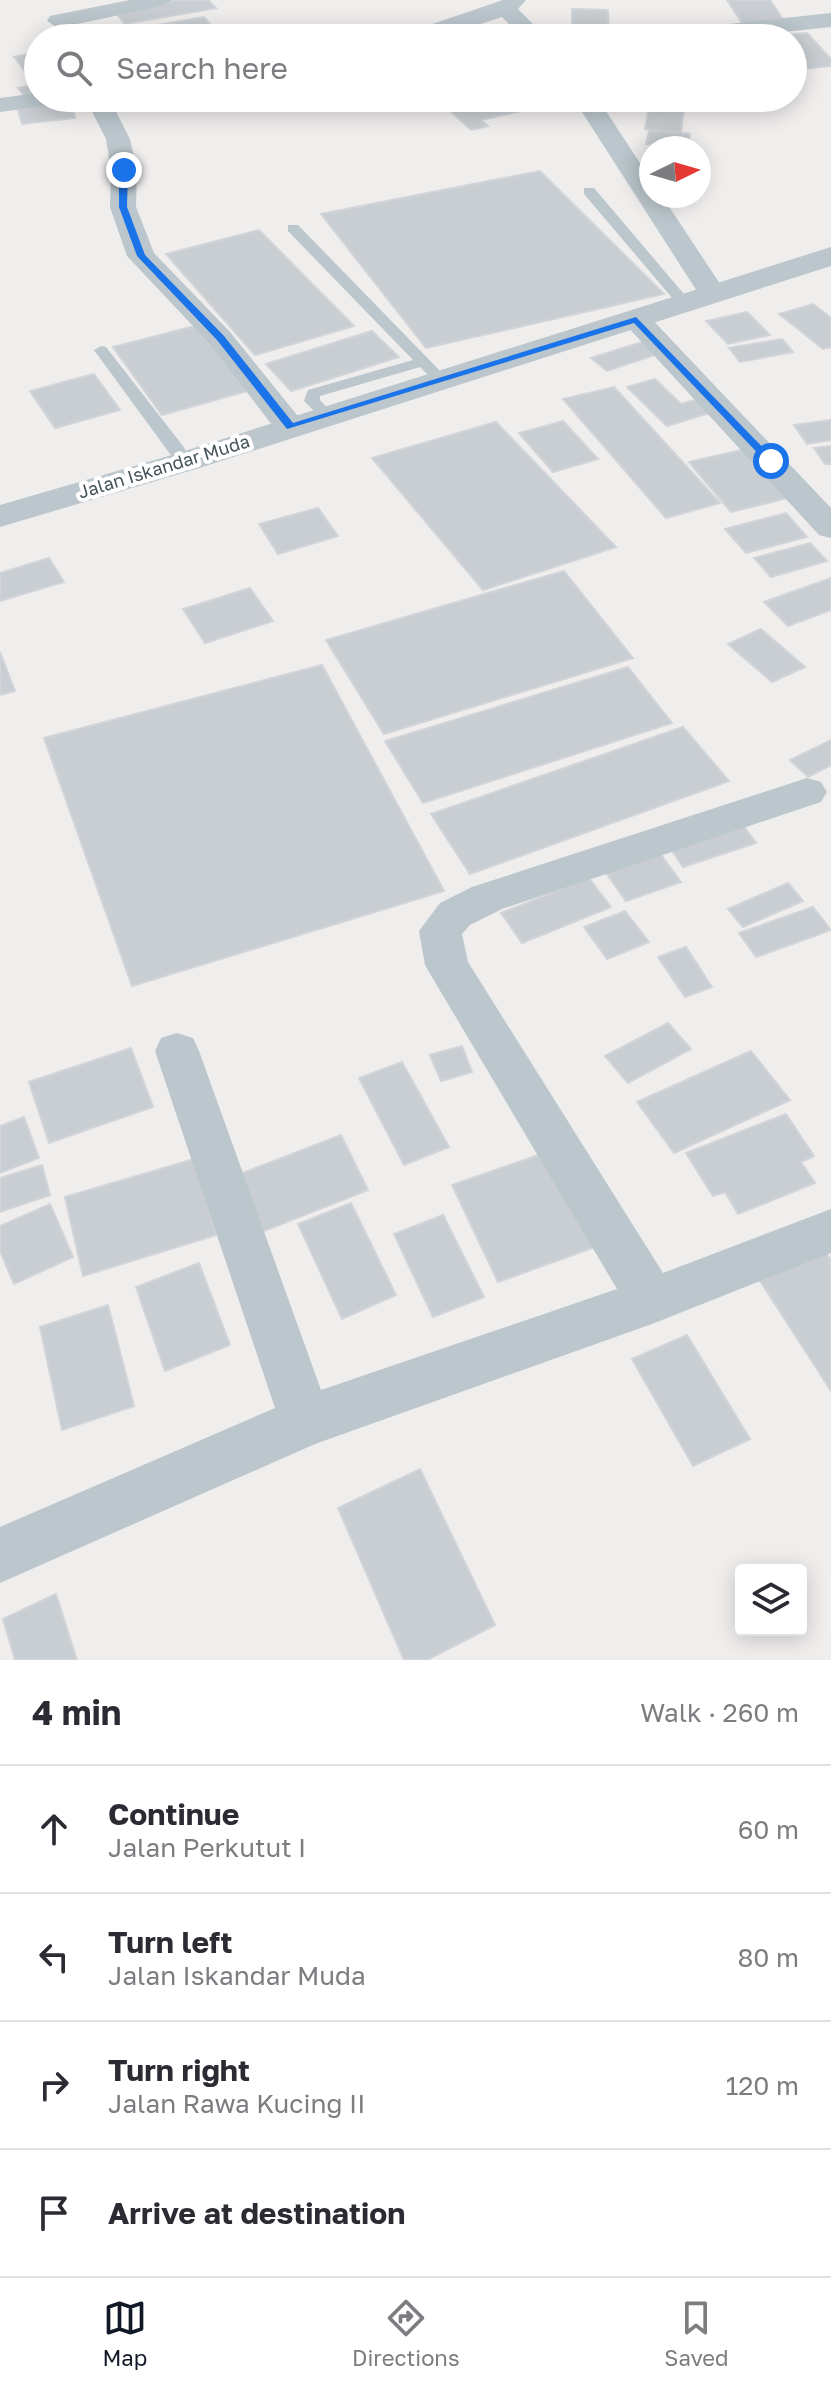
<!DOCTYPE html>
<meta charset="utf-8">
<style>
body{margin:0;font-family:"Golos Text",sans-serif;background:#f2f2f3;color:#2b2b33}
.controls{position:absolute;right:24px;bottom:24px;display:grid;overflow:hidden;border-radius:8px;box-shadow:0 4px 20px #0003}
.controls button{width:72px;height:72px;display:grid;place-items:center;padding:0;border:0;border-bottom:2px solid #e1e1e2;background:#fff;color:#2b2b33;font:40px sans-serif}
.compass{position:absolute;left:639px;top:136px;width:72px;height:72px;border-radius:50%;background:#fff;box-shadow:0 4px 20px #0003;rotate:85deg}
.stop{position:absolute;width:24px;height:24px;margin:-18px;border:6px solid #1a73e8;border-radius:50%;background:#fff}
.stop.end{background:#1a73e8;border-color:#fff;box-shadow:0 2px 8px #0008}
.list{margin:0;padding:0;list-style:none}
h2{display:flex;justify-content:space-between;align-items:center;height:104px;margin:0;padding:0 32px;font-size:34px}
h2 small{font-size:26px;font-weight:400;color:#7c7c81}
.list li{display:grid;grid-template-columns:52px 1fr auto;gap:24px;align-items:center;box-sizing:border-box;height:128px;padding:0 32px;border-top:2px solid #e1e1e2}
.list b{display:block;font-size:30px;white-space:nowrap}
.list p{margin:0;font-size:26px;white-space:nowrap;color:#7c7c81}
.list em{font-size:26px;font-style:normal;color:#7c7c81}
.icon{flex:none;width:44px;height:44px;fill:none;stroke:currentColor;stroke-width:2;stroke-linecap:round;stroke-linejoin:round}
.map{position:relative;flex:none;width:831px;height:1660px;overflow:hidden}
.search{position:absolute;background:#fff;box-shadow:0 4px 20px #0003;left:24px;right:24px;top:24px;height:88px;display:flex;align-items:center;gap:20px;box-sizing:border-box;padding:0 28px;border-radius:44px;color:#7c7c81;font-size:30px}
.sheet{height:616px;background:#fff}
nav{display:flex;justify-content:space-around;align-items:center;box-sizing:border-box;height:112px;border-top:2px solid #e1e1e2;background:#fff;font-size:22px;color:#7c7c81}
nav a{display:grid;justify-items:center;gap:4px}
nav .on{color:#111827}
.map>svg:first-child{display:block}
</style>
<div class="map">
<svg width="831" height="1660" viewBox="0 0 831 1660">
<rect width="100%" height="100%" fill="#f0eded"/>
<path fill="#c9ced2" stroke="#d1d4d9" stroke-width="2" d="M181,0H208L216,8L125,24L114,11Z
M727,0H770L784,21L742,23Z
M572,9L608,10L609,36L572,35Z
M204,17L215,30L163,38L152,26Z
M807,33L831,59V66L793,70V38H752Z
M38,52V83H34L14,57Z
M38,84V97L27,99L18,88Z
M490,98H512L526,110L481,120L488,126L471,130L446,107Z
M70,100L75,118L22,124L17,106Z
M649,106L684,109L681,132L645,129Z
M649,131L690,134L688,147L646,144Z
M540,171L664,294L426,348L321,214Z
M259,230L354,326L255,355L166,254Z
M813,304L831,318V347L823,349L779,314Z
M747,312L770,335L728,344L706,321Z
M199,325L251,390L162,415L113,347Z
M372,331L399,357L291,391L266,364Z
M782,339L793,352L740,362L729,348Z
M648,340L664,352L607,371L591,358Z
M94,374L120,410L55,428L30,391Z
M655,379L681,404L705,397L719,410L667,426L627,387Z
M614,387L720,503L666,518L563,399Z
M831,420V440L807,444L794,425Z
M563,421L598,459L553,472L519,433Z
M496,422L616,547L483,590L372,458Z
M831,446V464H825L814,448Z
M745,449L788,498L731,512L689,462Z
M318,508L338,536L278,554L259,524Z
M786,513L807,537L746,553L725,529Z
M810,543L827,561L771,577L754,558Z
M49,558L64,582L0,601V573Z
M564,571L633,658L384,734L326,640Z
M831,578V610L788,626L764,602Z
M250,588L273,621L205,643L183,609Z
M761,629L805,667L772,682L728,644Z
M0,652L15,691L0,695Z
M322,665L444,891L132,986L44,738Z
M628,667L672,723L423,803L385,741Z
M683,727L729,781L470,874L431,814Z
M831,740V765L808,777L790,760Z
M739,820L756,843L683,867L667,843Z
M659,852L681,882L626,901L604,870Z
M589,878L611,907L522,943L501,913Z
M788,883L803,901L743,927L728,909Z
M813,907L831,930L756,957L739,933Z
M625,911L649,942L607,959L584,927Z
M686,947L712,987L685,997L658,957Z
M668,1023L691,1049L628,1083L605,1056Z
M462,1046L472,1072L441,1081L430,1055Z
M131,1048L153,1107L49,1143L29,1082Z
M751,1051L790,1100L674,1153L637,1102Z
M402,1062L449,1147L404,1165L359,1078Z
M786,1114L814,1156L801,1162L815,1183L738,1214L725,1192L713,1196L686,1153Z
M24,1117L39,1158L0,1173V1126Z
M341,1135L368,1190L259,1233L235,1176Z
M550,1151L598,1246L498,1282L452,1185Z
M194,1159L216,1235L83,1276L65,1197Z
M42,1165L50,1195L0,1212V1178Z
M351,1203L396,1295L342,1319L298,1224Z
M50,1204L73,1257L14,1284L0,1251V1226Z
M443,1215L484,1297L433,1317L394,1234Z
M821,1245L831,1260V1391L755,1273Z
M199,1263L230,1345L165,1371L136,1287Z
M108,1305L134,1406L62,1430L40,1327Z
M687,1335L750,1439L693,1466L632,1359Z
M420,1469L495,1625L427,1660H404L338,1508Z
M56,1594L77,1660H15L3,1619Z"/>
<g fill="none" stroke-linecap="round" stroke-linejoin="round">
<path fill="#bbc7cd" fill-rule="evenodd" d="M584,188H594L689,300V306H679L584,194Z
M288,225H298L445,376V382H435L420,367L320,396V400L334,415L331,418H321L304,401L308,390L413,360L288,231Z
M101,346L106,347L183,446L192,462L190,465H178L94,350Z"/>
<path fill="#bbc7cd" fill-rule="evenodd" d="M130,0H173L162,6L58,28L47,21L50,16Z
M503,0H526L518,9L547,38H523L502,17L437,38H403L406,33Z
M831,13V27L725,38H652L663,31Z
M38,93V98H63L51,105L0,112V98Z
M85,98H109L130,139L137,170L136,207L154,253L230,332L301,420L306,427L301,434H279L210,344L127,256L110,207L111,170L106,139Z
M573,98H721L709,105L606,111L651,180V196H662L726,293L722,299H702Z
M636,310L646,313L831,508V538L819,535L626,325L622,319L626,313Z
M807,778L821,782L827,792L821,802L502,909L470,925L462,934L468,962L663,1273L831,1209V1253L652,1324L315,1444L0,1583V1527L275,1408L155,1051L161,1038L177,1033L193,1038L199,1051L321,1390L617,1289L432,977L425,965L419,931L440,903L472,887Z"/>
<path fill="#bbc7cd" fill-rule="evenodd" d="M831,247V266L196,469L0,527V505L172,455Z"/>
</g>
<path fill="#1a73e8" d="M124,167L128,170L127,207L145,255L224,336L293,423L636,317L776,461L767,463L634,323L287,429L217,340L137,256L119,207V170Z"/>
<g text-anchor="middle" stroke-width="8" stroke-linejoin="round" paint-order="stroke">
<g font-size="18" fill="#45535a" stroke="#fff">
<text transform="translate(164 467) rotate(-17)" y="6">Jalan Iskandar Muda</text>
</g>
</g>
</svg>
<div class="controls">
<button><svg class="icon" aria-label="layers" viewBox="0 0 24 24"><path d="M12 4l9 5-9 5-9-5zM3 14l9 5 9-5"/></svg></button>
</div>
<svg class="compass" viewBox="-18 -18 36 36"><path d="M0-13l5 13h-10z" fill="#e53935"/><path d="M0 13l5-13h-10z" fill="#7c7c81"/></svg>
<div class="stop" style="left:771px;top:461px"></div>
<div class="stop end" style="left:124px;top:170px"></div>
<div class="search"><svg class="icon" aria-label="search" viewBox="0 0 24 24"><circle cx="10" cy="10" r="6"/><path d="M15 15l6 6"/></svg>Search here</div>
</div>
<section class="sheet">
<h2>4 min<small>Walk · 260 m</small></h2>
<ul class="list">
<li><svg class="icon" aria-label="ahead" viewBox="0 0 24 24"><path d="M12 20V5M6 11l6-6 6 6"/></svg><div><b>Continue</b><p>Jalan Perkutut I</p></div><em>60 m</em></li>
<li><svg class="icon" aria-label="left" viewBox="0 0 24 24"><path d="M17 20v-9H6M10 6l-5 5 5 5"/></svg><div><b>Turn left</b><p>Jalan Iskandar Muda</p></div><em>80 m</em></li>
<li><svg class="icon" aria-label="right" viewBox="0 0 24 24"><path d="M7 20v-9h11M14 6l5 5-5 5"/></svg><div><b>Turn right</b><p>Jalan Rawa Kucing II</p></div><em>120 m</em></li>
<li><svg class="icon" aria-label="arrive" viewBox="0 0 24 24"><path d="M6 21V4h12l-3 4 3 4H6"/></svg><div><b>Arrive at destination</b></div></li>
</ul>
</section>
<nav>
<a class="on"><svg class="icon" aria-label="map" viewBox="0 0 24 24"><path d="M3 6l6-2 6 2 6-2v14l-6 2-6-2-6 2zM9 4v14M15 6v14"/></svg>Map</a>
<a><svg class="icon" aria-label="directions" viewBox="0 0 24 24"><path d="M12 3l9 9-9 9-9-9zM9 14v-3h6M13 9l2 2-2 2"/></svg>Directions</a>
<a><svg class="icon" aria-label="saved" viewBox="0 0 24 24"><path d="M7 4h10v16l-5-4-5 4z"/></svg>Saved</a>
</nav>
